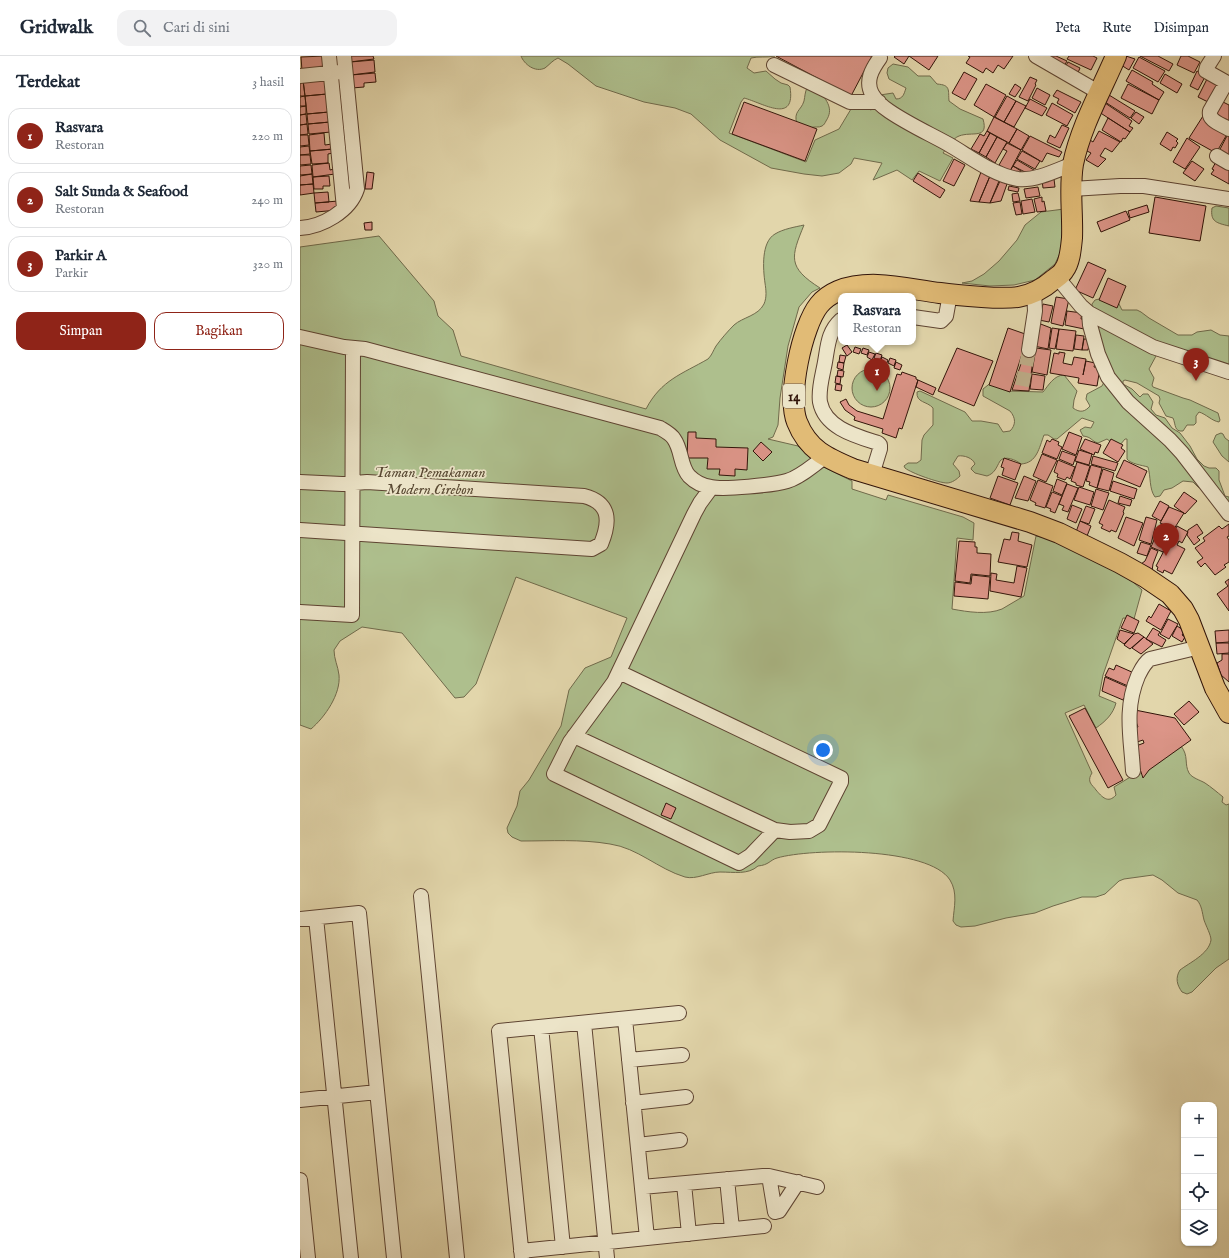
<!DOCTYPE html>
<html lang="id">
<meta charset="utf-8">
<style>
body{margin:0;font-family:"IM FELL English",serif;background:#f2f2f3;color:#1f2937}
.controls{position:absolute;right:12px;bottom:12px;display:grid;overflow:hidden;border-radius:8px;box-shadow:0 1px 3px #0004}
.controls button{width:36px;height:36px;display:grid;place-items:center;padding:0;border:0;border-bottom:1px solid #e0e1e3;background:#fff;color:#1f2937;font:20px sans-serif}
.you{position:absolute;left:523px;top:694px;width:14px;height:14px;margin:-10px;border:3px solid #fff;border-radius:50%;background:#1a73e8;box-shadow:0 0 0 6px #1a73e833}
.badge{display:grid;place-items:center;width:26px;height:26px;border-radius:50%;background:#8f2418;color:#fff;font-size:13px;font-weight:700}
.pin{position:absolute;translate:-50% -33px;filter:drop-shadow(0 1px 2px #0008)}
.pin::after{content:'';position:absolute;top:21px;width:14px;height:12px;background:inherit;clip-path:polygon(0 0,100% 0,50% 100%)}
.popup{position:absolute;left:538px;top:237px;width:78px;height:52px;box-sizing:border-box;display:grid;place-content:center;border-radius:8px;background:#fff;filter:drop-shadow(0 1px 3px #0005);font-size:13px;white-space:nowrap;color:#747a83}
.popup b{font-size:15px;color:#1f2937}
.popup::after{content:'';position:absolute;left:50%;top:100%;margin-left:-8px;border:8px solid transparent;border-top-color:#fff}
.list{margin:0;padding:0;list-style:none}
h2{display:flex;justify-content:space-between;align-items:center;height:52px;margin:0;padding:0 16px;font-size:17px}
h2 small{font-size:13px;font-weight:400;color:#747a83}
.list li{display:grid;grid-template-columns:26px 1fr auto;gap:12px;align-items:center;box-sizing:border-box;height:56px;margin:0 8px 8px;padding:0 8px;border:1px solid #e0e1e3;border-radius:12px}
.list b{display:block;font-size:15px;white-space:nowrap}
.list p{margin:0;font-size:13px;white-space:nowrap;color:#747a83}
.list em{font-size:13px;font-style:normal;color:#747a83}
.actions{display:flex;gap:8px;padding:12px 16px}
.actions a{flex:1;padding:9px 0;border:1px solid #8f2418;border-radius:12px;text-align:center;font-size:14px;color:#8f2418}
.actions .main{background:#8f2418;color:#fff}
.icon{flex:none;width:22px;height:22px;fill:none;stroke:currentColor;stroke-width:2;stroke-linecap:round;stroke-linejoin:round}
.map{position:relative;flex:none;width:929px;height:1202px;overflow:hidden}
header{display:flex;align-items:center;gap:24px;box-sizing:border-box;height:56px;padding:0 20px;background:#fff;border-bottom:1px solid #e0e1e3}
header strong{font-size:19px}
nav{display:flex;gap:22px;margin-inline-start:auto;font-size:14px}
.search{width:280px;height:36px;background:#f2f2f3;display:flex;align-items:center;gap:10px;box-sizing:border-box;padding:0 14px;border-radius:12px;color:#747a83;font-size:15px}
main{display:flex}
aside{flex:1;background:#fff}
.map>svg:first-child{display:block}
</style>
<header>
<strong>Gridwalk</strong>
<div class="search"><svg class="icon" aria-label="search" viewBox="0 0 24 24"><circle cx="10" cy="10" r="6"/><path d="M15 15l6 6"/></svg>Cari di sini</div>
<nav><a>Peta</a><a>Rute</a><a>Disimpan</a></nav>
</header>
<main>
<aside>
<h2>Terdekat<small>3 hasil</small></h2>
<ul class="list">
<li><span class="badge">1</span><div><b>Rasvara</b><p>Restoran</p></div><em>220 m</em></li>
<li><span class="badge">2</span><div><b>Salt Sunda &amp; Seafood</b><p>Restoran</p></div><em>240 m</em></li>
<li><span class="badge">3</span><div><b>Parkir A</b><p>Parkir</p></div><em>320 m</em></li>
</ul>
<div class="actions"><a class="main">Simpan</a><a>Bagikan</a></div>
</aside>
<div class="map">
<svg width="929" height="1202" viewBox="0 0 929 1202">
<rect width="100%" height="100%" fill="#e2d6ab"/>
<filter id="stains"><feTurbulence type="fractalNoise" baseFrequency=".005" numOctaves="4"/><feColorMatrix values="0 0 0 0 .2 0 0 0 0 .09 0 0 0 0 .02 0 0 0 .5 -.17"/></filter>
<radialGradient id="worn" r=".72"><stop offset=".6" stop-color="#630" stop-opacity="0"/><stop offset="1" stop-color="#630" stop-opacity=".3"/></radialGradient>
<path fill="#aebf8d" stroke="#706a4b" d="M221,0H475C466,2 459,0 451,2L447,12L454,17L466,15L475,23L481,27L488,29L490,31C496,69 463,47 444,42L441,46L429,77L506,106L515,84L539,73L551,53L558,48L571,54L576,50L580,39L593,37L596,43C603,43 604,38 606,32L589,23L587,17L588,12L593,8L608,11L618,20H630L637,28C651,29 648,34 649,45L660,53L683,63C689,84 672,75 659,80C653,82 647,92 643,97L653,102L640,125L619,115L612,124L597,114L573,124L582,107L554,102L551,108L539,117L522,120L504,118L471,112L420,84L391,58L375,52L344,46L296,30L268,8L258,2C253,4 249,9 245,12C235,17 224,8 221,0Z
M507,32L519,34C527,45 534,53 526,65C525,67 524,69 522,70C519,72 514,70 510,72L497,68C493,55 501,55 504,45C505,40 505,36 507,32Z
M916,150L929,152V170C917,167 910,166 912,152Z
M764,153L761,195L755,208L735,224L714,229L690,230L662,227L672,225L684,218L699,205L717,184L725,169L741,156Z
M504,169C491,201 487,211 520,232L512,236L499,251L488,290L480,342L478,369L473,381L468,383L498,390L520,409L552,425V433L586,444L588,439L663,461L674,467L673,484L657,482L652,553C668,556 687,559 702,553C709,549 717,544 724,540L736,480L746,482L822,516L842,534L834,563L823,562L803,619L799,640L816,647C813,658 806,665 796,672L784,649L765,657L792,717C790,720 789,723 790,726C791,729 795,732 796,734C802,741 808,748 816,739L814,731L881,690C889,700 884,708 889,717C892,722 900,724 905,727C911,731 917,736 923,741L922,746L926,749L929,748V903L916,912L892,936L887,938L882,936C877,929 875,922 880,914C889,907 909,898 911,884C911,879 906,870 904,864C902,856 902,850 897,844L878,837L862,824L853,819L824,823L819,825L805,838L796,841H782L753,850L735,857L706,862L675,870L661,871L656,869L653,865C654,851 658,837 650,824C629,791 511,792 477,802C470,804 469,809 458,810C448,819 434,816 420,816C409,816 396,824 385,821C358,813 338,792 310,788C281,783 250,785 221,785L212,781L208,777L207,772L217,750L220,735L229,724L261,670L269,634L285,612L311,601L327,562L216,521L176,628L164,641L155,642L102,577L62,571L40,585L34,594C34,603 38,610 39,619C41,638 25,661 11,673L0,669V191L79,180L134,245L138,260L153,274L161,300L346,353C361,324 382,318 408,303C412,299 413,295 416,290C421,283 428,275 434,269C443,261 458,260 464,248C467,241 466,234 465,227C463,213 461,186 475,178C483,173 495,171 504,169Z
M799,243L818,246L822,254H837L841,256L849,262L878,279H892L897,276L911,274L920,279L929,280V311L863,290L792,254V248L795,244Z
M792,265L856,297V300L849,313L854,322L852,329L853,331L883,342L890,344L918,357L920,364L919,366C912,365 906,358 899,356L896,360V367L894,369H887L883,375C874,376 876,369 873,362L866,360L859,347L860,343L859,340L837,327L825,324L823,325V328L832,333L840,341L843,338H848L853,346L851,353L856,359L865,362L872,372L880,377L890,390L897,403L904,410L909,412H916L919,415V424L925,440L929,441V457L916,442L898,431L893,426L883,425L872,432L864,434L860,440L855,441C849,433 851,421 848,411C841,409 831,408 827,403V383H825L820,389L811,386L807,383L798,387C791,385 792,381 783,380L780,374L785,371L791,372L794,366L782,362L757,383H754L748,379H744C739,392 737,407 721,408C716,404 705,399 700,405C696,412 695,417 687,420L675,417L671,413L672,411L675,408C673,402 664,399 658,400L653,408L659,415L660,420C657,423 652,427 647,427C639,427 611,417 605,412L604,410L608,407H617L621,404L622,384L624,379L633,369V352C627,345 616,347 617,336L620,335L665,356L672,365H681L698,368L703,376L710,375C716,369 716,362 710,355L683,340V333L692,326L708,335L743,336C748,330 754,319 764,319L777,335L774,344L773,352C780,357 785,356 790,350L786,343L787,338L802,330L804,326Z
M552 332a19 19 0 1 1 38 0a19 19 0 1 1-38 0Z
M921,377L923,378L925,382L929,385V406L922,400L913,386L916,379Z"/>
<path fill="#dc9588" stroke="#321409" d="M24,0L25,13L2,15L1,1Z
M49,0H73L74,3L50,6Z
M476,0H572L551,40Z
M595,0H638L629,14L609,0L604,8L594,1Z
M668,0H713L704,13L698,9L693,17L686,12L683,17L666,7L670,1Z
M738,0H756L767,5L763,12Z
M769,0H793L797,2L791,14L767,3Z
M826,0L835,3L829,14L821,9Z
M840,0H858L873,8L869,15Z
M881,0H888L900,6L894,17L877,9Z
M839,1L865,15L858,26L833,12Z
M74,4L75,16L51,19L50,6Z
M768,6L780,12L777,19L764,13Z
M832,14L853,26L852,28L864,36L859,44L826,25Z
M897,15L906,19L898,34L890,30Z
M664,16L677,23L665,44L652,37Z
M75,17L76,26L64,27V31L52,32L51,19Z
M865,18L882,28L877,37L860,27Z
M730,21L737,24L735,28L736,29L728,45L719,41Z
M26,22L27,38L5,40L3,24Z
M907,23L921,29L912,48L898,41Z
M3,24L5,40H0V25Z
M686,28L706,39L694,61L674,49Z
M715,28L721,32L715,41L709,38Z
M828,28L859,44L852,58L821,42Z
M737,32L750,39L745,49L732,42Z
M757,34L781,46L775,57L757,47L759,43L753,40Z
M27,38L29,56L7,58L5,40Z
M809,39L835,55L830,62L805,46Z
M5,40L6,50H0V41Z
M707,40L716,45L704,66L695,61Z
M730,43L747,52L742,60L725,52Z
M919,44L929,49V67L911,58Z
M716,45L726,50L714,71L704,66Z
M444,46L517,73L505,105L432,78Z
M752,47L773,59L767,70L746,59Z
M805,47L832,65L829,70L833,72L830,76L799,56Z
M6,50V58L0,59V51Z
M29,56L30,66L8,68L7,58Z
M836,56L844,61L839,68L831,62Z
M6,58L7,68L0,69V59Z
M903,60L929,75L916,97L889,82Z
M694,61L717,73L709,87L687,75Z
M808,62L830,76L825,83L823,82L821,86L802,74Z
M30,66L31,76L9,78L8,68Z
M7,68L8,78L0,79V69Z
M762,69L769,72L760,92L747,86L750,79L755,82Z
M717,73L729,80L721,94L709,87Z
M687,75L690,77L679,97L671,93L680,78L684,80Z
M799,75L820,86L812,96L805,92L800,100L806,103L798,111L786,104L791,97L785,94L790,84L793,86Z
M867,76L878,83L876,85L878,87L875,92L873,91L871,95L860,88Z
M24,77L25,89L32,88L33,93L10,95L9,79Z
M690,77L697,81L686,101L679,97Z
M928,78L929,79V103L918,97Z
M0,79H8L9,89L0,90Z
M730,80L762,96L759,101L747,97L742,106L722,94Z
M697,81L707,86L695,107L686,101Z
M887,82L900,91L885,113L873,106Z
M707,87L721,94L710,115L699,109L707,95L703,93Z
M9,90L10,98L0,99V91Z
M33,93V97L28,98V107L12,108L10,95Z
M722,95L740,105L735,113L717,103Z
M0,99H10L11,108L0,109Z
M654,103L665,109L654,130L643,125Z
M717,104L734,114L733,116L727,117L713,110Z
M917,104L929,111V128L911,118L914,114L912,113Z
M892,105L904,113L895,125L883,117Z
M29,107L30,114L34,113L35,118L13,121L12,109Z
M11,109L12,118L0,119V110Z
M713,110L721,115L719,120L710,115Z
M67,116L74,117L72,133H65Z
M681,116L690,120L679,146L670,145Z
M618,117L645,134L640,142L613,125Z
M12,118L13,128L0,129V120Z
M29,120L30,130H23V133H14L13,121Z
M690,120L699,125L690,147L679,146Z
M754,123L755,131L743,132L742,124Z
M700,125L707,128L701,145L690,147Z
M13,128L14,137L0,139V129Z
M709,130L719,132L718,136L708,134Z
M738,131L740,140L726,142L724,133Z
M28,136L29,146L15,147L14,137Z
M718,137L720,145L713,146L712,138Z
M742,141V146L744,145L746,155L737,156L734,143Z
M855,141L906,150L900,185L849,177Z
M732,143L735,156L723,158L721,145Z
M38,145V154L16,156L15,147Z
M720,146L722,158L716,159L713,147Z
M847,149L849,156L830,162L828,155Z
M826,155L830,164L801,176L797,166Z
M72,166V174H65L64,167Z
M788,206L806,214L793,242L775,234Z
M808,222L826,230L817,252L799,244Z
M756,241L769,243L763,270L751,267Z
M743,248L753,250L749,266L739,264Z
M767,255L782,257L781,263H785L784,273L765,269Z
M738,267L751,272L748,293L734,290Z
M708,272L728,279L710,336L689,329Z
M752,272L759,273L755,293L749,292Z
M759,273L776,275L773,295L756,293Z
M776,279L784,280L782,294L774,293Z
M784,283H790L788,294H782Z
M547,289L552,296L547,300L542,292Z
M555,291L561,293L559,298L553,296Z
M563,292L569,294L567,299L561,297Z
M657,292L693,305L674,350L638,335Z
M736,292L751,294L747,319L732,316Z
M726,293L734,295L729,335L712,334Z
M569,296L575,298L572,304L567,301Z
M759,296L765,297L763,307L772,309L774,301L786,303L783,319L786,305L795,307L794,311L800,312L797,330L778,327L779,322L750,317L754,297L759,298Z
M576,297L582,299L580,305L574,302Z
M540,299L546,300L544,307L539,306Z
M582,301L588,304L586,309L580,306Z
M590,302L596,304L594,310L588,307Z
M538,306L544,307L543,314L537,312Z
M596,306L602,309L600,314L594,312Z
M538,314L544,315L543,321L537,320Z
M602,316L616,321V323L618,324L602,373L599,372L596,382L582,377L583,373L554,364L555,361L545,354L540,346L546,343L549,349L557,355L583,363L597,318L601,319Z
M732,318L745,320L743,334L730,333Z
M536,320L541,321L540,328L535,327Z
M618,324L636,332L633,339L616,331Z
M536,328L542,329L541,335L535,334Z
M388,376H396V382L416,383V391L448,392L447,414L435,413V420L419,419L420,413H407L408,402H387Z
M769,376L782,381L776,399L762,393Z
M752,383L759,386L758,389L762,391L757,403L742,397L747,384L750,386Z
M785,383L801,389L798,397L795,396L794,399L780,393Z
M811,383L823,389L821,392L825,395L818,406L803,397Z
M461,386L472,396L463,405L453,395Z
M779,394L792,398L789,409L775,405Z
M762,395L776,400L773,409L759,403Z
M742,398L757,404L746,426L733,420Z
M793,400L818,407L815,415L791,408Z
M704,402L721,408L715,424L702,419L704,412L701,411Z
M758,404L775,411L770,423L767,421L765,424L757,421L758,418L754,416Z
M824,404L847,415L840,431L816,421Z
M777,406L790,410L783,431L776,429V427L771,425Z
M791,409L802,412L797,432L789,429L790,426L786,425Z
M803,413L814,417L809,435L797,432Z
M698,420L718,427L710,449L690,442Z
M724,420L736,425L728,445L715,442Z
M757,423L767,427L762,439L753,435Z
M738,424L753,430L745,452L735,449L736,447L730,444Z
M813,425L837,433L834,443L810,435Z
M767,428L778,432L768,456L762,454L764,450L759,448Z
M779,431L794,436L790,449L774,444Z
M796,433L809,437L803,454L791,450Z
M752,436L762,440L755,457L750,455L751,453L746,451Z
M884,436L897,445L885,458L874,450Z
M820,440L832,444L830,450L818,447Z
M809,444L825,451L823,456L824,457L816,476L811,474L810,476L801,472L803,469L799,467Z
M860,445L869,450L861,465L852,460Z
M772,449L782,453L776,467L767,463Z
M786,450L795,453L789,468L780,465Z
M869,451L884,457L874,473L860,467Z
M826,461L843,467L834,490L818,482Z
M846,461L857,464L851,488L839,484Z
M780,465L791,470L787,480L776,476Z
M897,468L903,477L897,481L900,484L894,489L887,479L888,474Z
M929,468V480L927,481L929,484V506L924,509L926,511L915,519L905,507L901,511L897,506L903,502L895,492L905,485L903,482L919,470L922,473Z
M860,469L872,473L869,483L857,478Z
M877,470L888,476L882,487L879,485L877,489L885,493L872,518L864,514L863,517L857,514L858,511L856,510Z
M712,476L719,477L718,485L732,489L727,511L698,506L704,483L710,484Z
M856,479L868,484L863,496L851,491Z
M659,485L675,486V491H677V497L691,498L690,520L671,518L670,527L655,525Z
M841,486L851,489L847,500L837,497Z
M851,492L858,495L853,508L852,515L841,508L845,505Z
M717,510L727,512L721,541L690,535L691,517L697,518L696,524L714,527Z
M672,519L690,521L688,543L654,540L655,526L671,528Z
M929,523V555L917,538L928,530L925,526Z
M859,548L871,555L861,574L846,565L849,560L851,562Z
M827,559L839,565L834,577L821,572Z
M868,563L878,568L869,583L860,578Z
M877,570L885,575L882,579L885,581L882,586L872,580Z
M853,572L860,576L858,579L866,584L862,591L846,583Z
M820,574L834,578L824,588L817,583Z
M929,574V586L916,587L915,575Z
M838,577L844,581L830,593L824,589L834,578Z
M844,581L853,588L841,598L832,592Z
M916,587H929V597L917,598Z
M922,598H929V626L921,619L917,607L922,604Z
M816,609L834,617L828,630L805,620L809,612L814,614Z
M805,621L832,633L827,644L824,642L823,644L802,635Z
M889,645L899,656L884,669L874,658Z
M785,652L823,724L808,732L769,660Z
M835,654L875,662L891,684L849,714L843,722L836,701L839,700L836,690L844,687L843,684L837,686L832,673L838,671L833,658Z
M366,747L376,752L371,763L361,759Z"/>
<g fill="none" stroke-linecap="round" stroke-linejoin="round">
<path stroke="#bfaf8b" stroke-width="14" stroke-dasharray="14 7" stroke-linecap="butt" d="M722,330L729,294"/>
<defs>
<path id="minor" d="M29,0L44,152
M736,0L800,37
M914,0L907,11L906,15L929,28
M580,2C572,13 565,25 572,38C576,45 583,51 589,55C608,68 628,77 648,88C669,100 693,119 718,123C736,125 757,114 773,108
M474,9L550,46H579
M0,20L39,16
M926,27L910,55C908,65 921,68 929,73
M917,100L929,107
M772,133L820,130H844L929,143
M0,172C22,171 50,155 57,133L44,0
M757,221L781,250L789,257L853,291L929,316
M789,257L790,269L798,298L808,321L828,346L870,384L882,397L929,458
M613,261L641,265L646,260L650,238
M541,264C528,276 528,289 525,306C523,318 518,333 520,346C525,372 556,380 578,387L580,389V393L572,419
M0,281L44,291L65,293L360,372C365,375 371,378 374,383C382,394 380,410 389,420C395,426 403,430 411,431C423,434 474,429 487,425C501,421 513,409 525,401
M729,294L735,255L734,236
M0,426L42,428L67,426L284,440C311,447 310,466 301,488L292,493L0,474
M411,432L400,447L394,458L314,626L270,686L254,718L439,807L450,800L475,774
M0,556L52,559L53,292
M274,680L475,774L490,776L509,775L519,769L541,726V722L319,616
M833,715C831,681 824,653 838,620C841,614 844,607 850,603L900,591
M121,840L157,1202
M16,862L51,1202
M0,863L59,857L94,1202
M325,963L347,1182
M284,967L307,1202
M241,971L263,1191
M329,1004L382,999
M0,1044L77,1036
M333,1047L386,1041
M338,1089L380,1084
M469,1120L475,1156L479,1155L498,1126
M427,1123L432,1173
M0,1124L8,1202
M384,1128L389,1178
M342,1131L463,1120H469L517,1131
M221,1195L464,1170
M222,1202L199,975L379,957"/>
<path id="highway" d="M816,0C801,35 781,70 773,108C769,132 773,158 772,182C771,192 770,206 764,214C762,218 757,221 753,224C730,244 710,243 682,241C668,240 654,239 640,237C607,233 570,222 538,235C531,238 523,244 519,249C502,270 487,341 497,366C508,394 527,402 553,413L730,466L759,477L820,507L845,521L870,538L883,553L889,564L915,632L929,657"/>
</defs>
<use href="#minor" stroke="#5e4432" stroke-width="16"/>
<use href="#highway" stroke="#321409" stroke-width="22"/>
<use href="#minor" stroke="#ece4c8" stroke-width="14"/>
<use href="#highway" stroke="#e1bb76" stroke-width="20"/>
</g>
<g text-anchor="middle" stroke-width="3.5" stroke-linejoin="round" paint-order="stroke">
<rect fill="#ece4c8" stroke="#6a5242" stroke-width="1" x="483" y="328" width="22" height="24" rx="3"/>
<g font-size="14" font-weight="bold" fill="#321409">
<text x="494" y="345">14</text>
</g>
<g font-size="15" font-style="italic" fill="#574731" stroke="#ece4c8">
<text x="130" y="421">Taman Pemakaman<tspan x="130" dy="17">Modern Cirebon</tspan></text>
</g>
</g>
<rect width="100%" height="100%" filter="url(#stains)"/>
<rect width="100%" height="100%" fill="url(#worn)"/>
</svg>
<div class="controls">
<button>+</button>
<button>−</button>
<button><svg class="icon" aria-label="locate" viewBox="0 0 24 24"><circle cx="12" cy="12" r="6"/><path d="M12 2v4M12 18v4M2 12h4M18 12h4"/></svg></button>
<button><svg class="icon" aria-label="layers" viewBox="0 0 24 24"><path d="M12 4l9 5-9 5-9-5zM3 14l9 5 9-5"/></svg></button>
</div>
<div class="you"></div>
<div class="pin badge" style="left:577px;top:335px">1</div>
<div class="popup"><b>Rasvara</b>Restoran</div>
<div class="pin badge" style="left:866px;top:500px">2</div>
<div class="pin badge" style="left:896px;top:325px">3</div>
</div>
</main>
